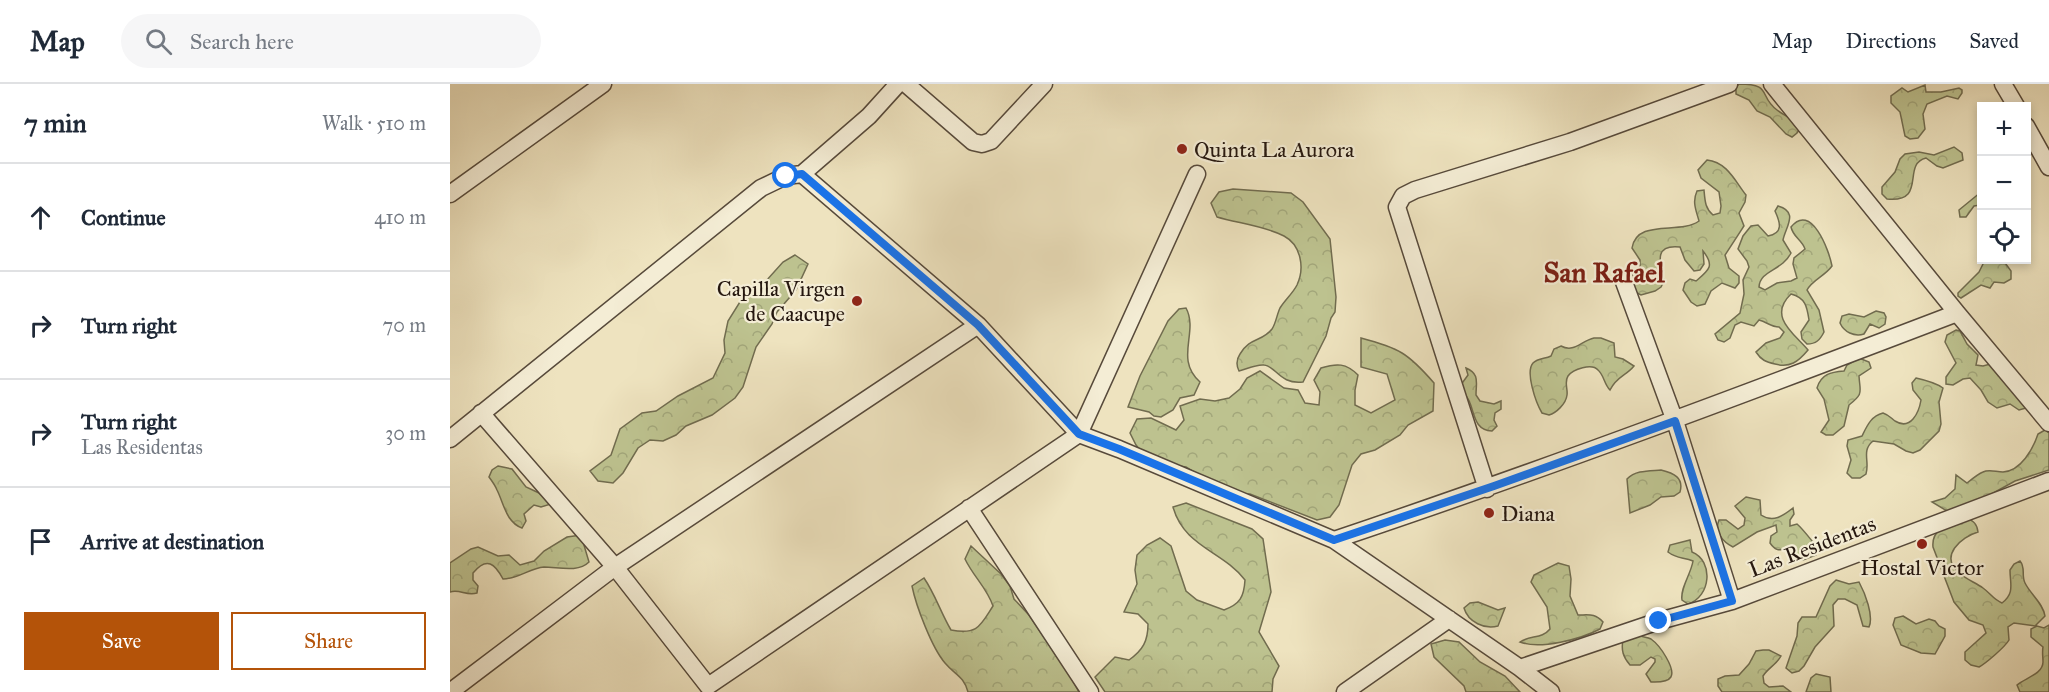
<!DOCTYPE html>
<meta charset="utf-8">
<style>
body{margin:0;font-family:"IM FELL Great Primer",serif;background:#f6f6f7;color:#1f2937}
.controls{position:absolute;right:18px;top:18px;display:grid;overflow:hidden;border-radius:0px;box-shadow:0 3px 9px #0003}
.controls button{width:54px;height:54px;display:grid;place-items:center;padding:0;border:0;border-bottom:2px solid #e0e1e3;background:#fff;color:#1f2937;font:30px sans-serif}
.stop{position:absolute;width:18px;height:18px;margin:-14px;border:4px solid #1a73e8;border-radius:50%;background:#fff}
.stop.end{background:#1a73e8;border-color:#fff;box-shadow:0 2px 6px #0008}
.list{margin:0;padding:0;list-style:none}
h2{display:flex;justify-content:space-between;align-items:center;height:78px;margin:0;padding:0 24px;font-size:26px}
h2 small{font-size:20px;font-weight:400;color:#747a83}
.list li{display:grid;grid-template-columns:39px 1fr auto;gap:18px;align-items:center;box-sizing:border-box;height:108px;padding:0 24px;border-top:2px solid #e0e1e3}
.list b{display:block;font-size:22px;white-space:nowrap}
.list p{margin:0;font-size:20px;white-space:nowrap;color:#747a83}
.list em{font-size:20px;font-style:normal;color:#747a83}
.actions{display:flex;gap:12px;padding:18px 24px}
.actions a{flex:1;padding:14px 0;border:2px solid #b45309;border-radius:0px;text-align:center;font-size:21px;color:#b45309}
.actions .main{background:#b45309;color:#fff}
.icon{flex:none;width:33px;height:33px;fill:none;stroke:currentColor;stroke-width:2;stroke-linecap:round;stroke-linejoin:round}
.map{position:relative;flex:none;width:1599px;height:608px;overflow:hidden}
header{display:flex;align-items:center;gap:36px;box-sizing:border-box;height:84px;padding:0 30px;background:#fff;border-bottom:2px solid #e0e1e3}
header strong{font-size:28px}
nav{display:flex;gap:33px;margin-inline-start:auto;font-size:21px}
.search{width:420px;height:54px;background:#f6f6f7;display:flex;align-items:center;gap:15px;box-sizing:border-box;padding:0 21px;border-radius:33px;color:#747a83;font-size:22px}
main{display:flex}
aside{flex:1;background:#fff}
.map>svg:first-child{display:block}
</style>
<header>
<strong>Map</strong>
<div class="search"><svg class="icon" aria-label="search" viewBox="0 0 24 24"><circle cx="10" cy="10" r="6"/><path d="M15 15l6 6"/></svg>Search here</div>
<nav><a>Map</a><a>Directions</a><a>Saved</a></nav>
</header>
<main>
<aside>
<h2>7 min<small>Walk · 510 m</small></h2>
<ul class="list">
<li><svg class="icon" aria-label="ahead" viewBox="0 0 24 24"><path d="M12 20V5M6 11l6-6 6 6"/></svg><div><b>Continue</b></div><em>410 m</em></li>
<li><svg class="icon" aria-label="right" viewBox="0 0 24 24"><path d="M7 20v-9h11M14 6l5 5-5 5"/></svg><div><b>Turn right</b></div><em>70 m</em></li>
<li><svg class="icon" aria-label="right" viewBox="0 0 24 24"><path d="M7 20v-9h11M14 6l5 5-5 5"/></svg><div><b>Turn right</b><p>Las Residentas</p></div><em>30 m</em></li>
<li><svg class="icon" aria-label="arrive" viewBox="0 0 24 24"><path d="M6 21V4h12l-3 4 3 4H6"/></svg><div><b>Arrive at destination</b></div></li>
</ul>
<div class="actions"><a class="main">Save</a><a>Share</a></div>
</aside>
<div class="map">
<svg width="1599" height="608" viewBox="0 0 1599 608">
<defs>
<pattern id="forest-crowns" width="20" height="18" patternUnits="userSpaceOnUse" patternTransform="scale(1.5)"><rect width="20" height="18" fill="#bdc28f"/><path d="M2 6a3 3 0 1 1 6 0M12 15a3 3 0 1 1 6 0" fill="none" stroke="#a2a67a"/></pattern>
</defs>
<rect width="100%" height="100%" fill="#eee3bf"/>
<filter id="stains"><feTurbulence type="fractalNoise" baseFrequency=".00333" numOctaves="4"/><feColorMatrix values="0 0 0 0 .2 0 0 0 0 .09 0 0 0 0 .02 0 0 0 .5 -.17"/></filter>
<radialGradient id="worn" r=".72"><stop offset=".6" stop-color="#630" stop-opacity="0"/><stop offset="1" stop-color="#630" stop-opacity=".3"/></radialGradient>
<path fill="url(#forest-crowns)" stroke="#716c4f" stroke-width="1.5" d="M1289,0C1323,0 1308,12 1327,26C1335,32 1343,35 1351,43L1347,49L1342,53L1336,50L1320,33L1307,27L1299,16L1286,10V3Z
M1475,1L1476,8H1491L1509,4L1512,6V9L1508,15L1497,12L1477,20L1473,30L1475,45L1468,54L1460,55L1455,52L1450,28L1441,19V12L1452,4L1458,8Z
M1504,63L1512,69L1513,76L1493,84L1487,82L1476,74C1451,80 1478,119 1437,115L1432,110V103L1445,88L1450,75L1455,70L1469,68L1484,71Z
M1257,76C1277,78 1285,97 1296,111L1295,118L1289,129L1294,142L1275,171L1279,184L1289,192V199L1285,204L1272,199L1261,207L1255,220L1247,222L1241,218L1233,206L1235,199L1240,195L1246,197C1259,186 1265,182 1253,167L1254,180L1250,186L1244,187L1235,176L1230,163C1203,160 1210,179 1214,197L1211,203L1205,207L1191,211L1185,208L1180,194L1190,183V176L1182,164C1187,134 1230,151 1249,137C1246,126 1242,118 1247,107L1254,106C1255,117 1255,124 1263,131L1270,129L1271,122L1269,108L1251,94L1248,86Z
M783,105L841,109L853,118L880,155L886,213L885,228L881,234L876,252L853,298C830,301 826,282 814,281C806,280 797,285 789,287C786,281 786,276 790,270C800,253 812,258 822,245C826,239 827,230 830,224C835,216 843,209 847,201C855,184 851,161 834,152C815,142 787,139 767,133L761,119L769,108Z
M1531,108V125L1530,121L1524,122L1516,133H1510L1509,126Z
M1328,122C1349,128 1336,142 1333,156L1341,169C1332,187 1310,186 1309,203L1315,206L1327,199L1341,197L1347,194L1343,180L1344,174L1355,165C1352,156 1343,153 1341,143C1361,118 1379,166 1382,182C1375,192 1362,196 1357,206L1369,226L1374,248C1370,256 1366,260 1357,260L1352,255L1351,248L1359,236C1357,223 1356,214 1341,210C1317,233 1345,250 1358,266C1348,278 1340,284 1325,280C1316,278 1311,276 1306,268L1316,259L1330,254L1334,248L1329,243C1321,243 1317,238 1309,236L1304,242L1291,238L1285,241L1280,254L1274,258L1268,256L1265,250L1290,229L1294,210L1293,196L1299,183L1297,177L1288,165L1293,152L1301,142L1308,141L1318,152C1334,149 1330,138 1325,127Z
M345,171L358,180L346,206L327,228L322,240L306,263L293,303L285,314L262,331L236,342L226,351L213,357L200,356L188,364L173,389L163,399L148,397L140,387L161,371L170,345L192,329L206,327L228,312L263,294L275,269L274,256L278,237L293,213L316,197L333,178Z
M1535,176H1553L1561,187V195L1554,199L1544,198L1540,204L1531,201L1511,214L1508,212V209L1529,188Z
M736,224C749,248 724,275 750,298L744,311L730,314L723,326L711,333L704,332L699,328L678,323L690,292L718,237L729,225Z
M1426,227L1434,229L1436,233L1435,240L1429,244L1420,240L1414,250C1404,253 1394,248 1390,239L1392,232L1399,230L1414,233Z
M1506,246L1510,247L1517,260L1528,271L1526,281L1533,282L1544,279L1576,324L1569,326L1560,320L1547,324L1538,318L1531,306L1520,294L1513,295L1503,301L1496,300V293L1506,279L1495,258L1497,251Z
M911,254C949,264 958,269 984,299L983,327L958,341L950,351L925,366L911,370L902,381L889,421L880,433L867,436L800,410H786L773,406L736,383L708,379L695,372L686,361L680,349L687,335L701,334L726,346L734,336L730,322L750,315L765,317L779,314L790,305L797,294L810,287L834,304L848,306L855,319L869,321L870,308L864,296L871,284C887,279 896,279 908,291L905,306V321L921,329L945,316L937,290L911,283Z
M1144,254H1151L1164,259L1165,273L1173,275L1184,282C1176,292 1167,292 1160,306C1154,300 1154,291 1148,286C1142,279 1123,285 1118,292C1114,298 1118,305 1117,311C1116,320 1106,329 1099,331L1092,329C1086,319 1075,288 1083,279C1088,274 1095,275 1101,272L1104,265L1111,262C1124,269 1131,257 1144,254Z
M1409,274L1419,278L1421,284L1409,292C1410,309 1414,309 1399,321L1394,342L1383,351H1376L1371,348L1379,336L1374,315L1367,304C1371,290 1381,288 1394,287L1397,281Z
M1016,284C1030,290 1026,298 1026,311L1030,317L1044,320L1051,317V325L1045,329L1044,336L1047,342L1042,347C1025,346 1025,332 1020,319C1018,313 1013,309 1010,302L1018,291Z
M1466,294C1475,296 1486,299 1493,304L1489,318L1491,340L1489,347L1470,366L1463,369L1456,367L1444,360L1423,357C1411,367 1420,377 1416,390L1410,394H1402L1397,389L1401,376L1397,362L1398,356L1412,352C1417,342 1421,332 1433,329C1439,331 1441,334 1445,337C1461,347 1469,328 1471,316L1463,306L1462,299Z
M1595,346L1599,349V386L1565,397L1527,418L1512,424L1497,427L1482,418L1495,414L1505,405L1506,391L1517,399C1522,395 1528,390 1533,388C1539,385 1546,388 1553,388C1571,387 1583,365 1588,350Z
M48,382L62,385L76,403L89,409L101,420L91,423L84,421L74,430L76,437L72,444C56,438 54,420 47,406C45,401 42,397 39,393L42,386Z
M1211,386C1224,389 1234,394 1230,408L1224,412L1211,413L1200,421L1180,429L1177,395C1186,386 1199,387 1211,386Z
M1296,413L1310,416L1311,431C1323,439 1333,432 1343,424L1344,430L1340,436V442L1347,440C1353,445 1361,456 1367,463L1366,471L1353,476L1347,474L1336,465C1328,467 1325,466 1320,459L1321,452L1327,448L1326,441L1307,448L1283,463C1273,458 1264,448 1269,436H1276L1288,445L1294,441L1295,434L1285,422Z
M736,419L802,445L813,455L821,508L809,548L829,582L823,595L822,608H655L645,593L665,573L679,576C693,566 698,557 698,540L688,530L674,528L687,500L685,486L687,471L697,461L710,454L721,462L736,507L747,516L774,526C790,520 794,513 795,496C773,467 734,463 723,423Z
M1516,434C1524,437 1527,440 1528,448C1511,453 1489,472 1509,489C1516,495 1526,499 1533,504C1540,509 1544,516 1552,519C1565,509 1560,500 1560,486L1564,480L1570,477C1576,484 1571,491 1575,499C1581,511 1593,519 1595,532L1585,542L1564,539L1558,543L1559,556C1555,563 1535,580 1529,583L1521,581L1515,576V568L1536,549L1533,541L1519,536L1504,518L1483,463C1481,443 1501,440 1516,434Z
M131,451L139,478C128,489 108,483 94,483C80,484 68,495 53,495C45,480 37,472 23,489V496L28,502L27,509C16,512 10,505 0,508V479L21,465L28,463L48,472L59,471L70,481L84,477L94,467L117,453Z
M1240,456L1242,468C1264,477 1261,513 1238,520L1232,516C1230,504 1241,490 1243,477C1234,473 1227,475 1218,468L1220,461Z
M521,462L551,490L560,502L564,515L579,531L619,590L629,608H518C514,592 505,591 495,579C482,564 466,522 462,502L474,494C485,510 491,529 501,546C528,551 530,542 543,522C537,504 523,492 515,475Z
M1108,479L1119,482L1121,495L1120,512L1128,531C1139,531 1145,529 1153,538L1150,545C1131,555 1090,566 1070,558C1080,551 1092,555 1100,545L1097,523L1081,498L1084,491Z
M1386,496L1399,500L1409,498C1415,509 1424,532 1419,543L1413,542L1407,521L1395,515H1388L1383,521L1384,542L1365,563L1354,582L1349,587L1342,589L1336,584L1347,552L1348,539L1352,533H1366L1380,502Z
M1028,518L1048,526L1055,524L1048,542C1035,546 1018,538 1014,524L1020,519Z
M1453,532L1466,540L1479,535L1485,537L1489,542L1495,545V552L1485,570L1471,569L1451,561L1443,541L1445,534Z
M1599,541V608H1570L1567,601C1575,594 1593,590 1593,578C1593,573 1592,568 1593,563L1581,553V545L1587,542L1594,544Z
M1182,551C1188,552 1195,552 1201,555C1208,560 1212,566 1216,573C1227,592 1223,599 1201,598L1196,590L1205,578V575L1201,573L1190,581H1180C1173,573 1171,566 1173,556Z
M995,556L1009,558L1030,578L1055,592L1070,608H1016L1014,602L984,573L981,560Z
M1313,566H1319L1331,572C1326,581 1318,584 1313,592L1314,599L1319,603L1333,602L1341,608H1272L1268,602V595L1275,592L1289,591L1299,580L1306,567Z
M1366,590L1380,593L1381,608H1356L1361,594Z"/>
<g fill="none" stroke-linecap="round" stroke-linejoin="round">
<defs>
<path id="street" d="M456,0L523,58L532,60L541,57L594,0
M1322,0L1507,229L1599,339
M1553,0L1566,22
M1576,42L1599,83
M352,90L528,241L629,350L669,365L884,456L1070,584L1101,608
M0,110L153,0
M1174,198L1225,337L1282,517
M528,241L165,483L258,602L629,350L747,90
M0,355L311,104L336,92L352,90L419,32L448,0
M1037,405L947,123L953,112L965,106L1120,58L1279,0
M519,424L640,608
M884,456C1093,386 1300,308 1507,229
M1070,584L1209,537L1282,517L1599,397
M0,608L165,483L31,329
M895,608L999,535"/>
</defs>
<use href="#street" stroke="#574a3b" stroke-width="19"/>
<use href="#street" stroke="#f4edd5" stroke-width="16"/>
</g>
<g fill="none" stroke-linecap="round" stroke-linejoin="round">
<path stroke="#1a73e8" stroke-width="8" d="M336,92L352,90L528,241L629,350L669,365L884,456L1044,402L1225,337L1282,517L1209,537"/>
</g>
<g fill="#8f2418" stroke="#f4edd5" stroke-width="2">
<circle cx="732" cy="65" r="6"/>
<circle cx="407" cy="217" r="6"/>
<circle cx="1039" cy="429" r="6"/>
<circle cx="1472" cy="460" r="6"/>
</g>
<g text-anchor="middle" stroke-width="4.5" stroke-linejoin="round" paint-order="stroke">
<g font-size="22" fill="#25170f" stroke="#f4edd5" text-anchor="start">
<text x="744" y="73">Quinta La Aurora</text>
<text x="395" y="212" text-anchor="end">Capilla Virgen<tspan x="395" dy="25">de Caacupe</tspan></text>
<text x="1051" y="437">Diana</text>
<text x="1472" y="491" text-anchor="middle">Hostal Victor</text>
</g>
<g font-size="22" fill="#25170f" stroke="#f4edd5">
<text transform="translate(1362 462) rotate(-21)" y="8">Las Residentas</text>
</g>
<g font-size="28" font-weight="bold" fill="#7a1f14" stroke="#f4edd5">
<text x="1154" y="198">San Rafael</text>
</g>
</g>
<rect width="100%" height="100%" filter="url(#stains)"/>
<rect width="100%" height="100%" fill="url(#worn)"/>
</svg>
<div class="controls">
<button>+</button>
<button>−</button>
<button><svg class="icon" aria-label="locate" viewBox="0 0 24 24"><circle cx="12" cy="12" r="6"/><path d="M12 2v4M12 18v4M2 12h4M18 12h4"/></svg></button>
</div>
<div class="stop" style="left:336px;top:92px"></div>
<div class="stop end" style="left:1209px;top:537px"></div>
</div>
</main>
